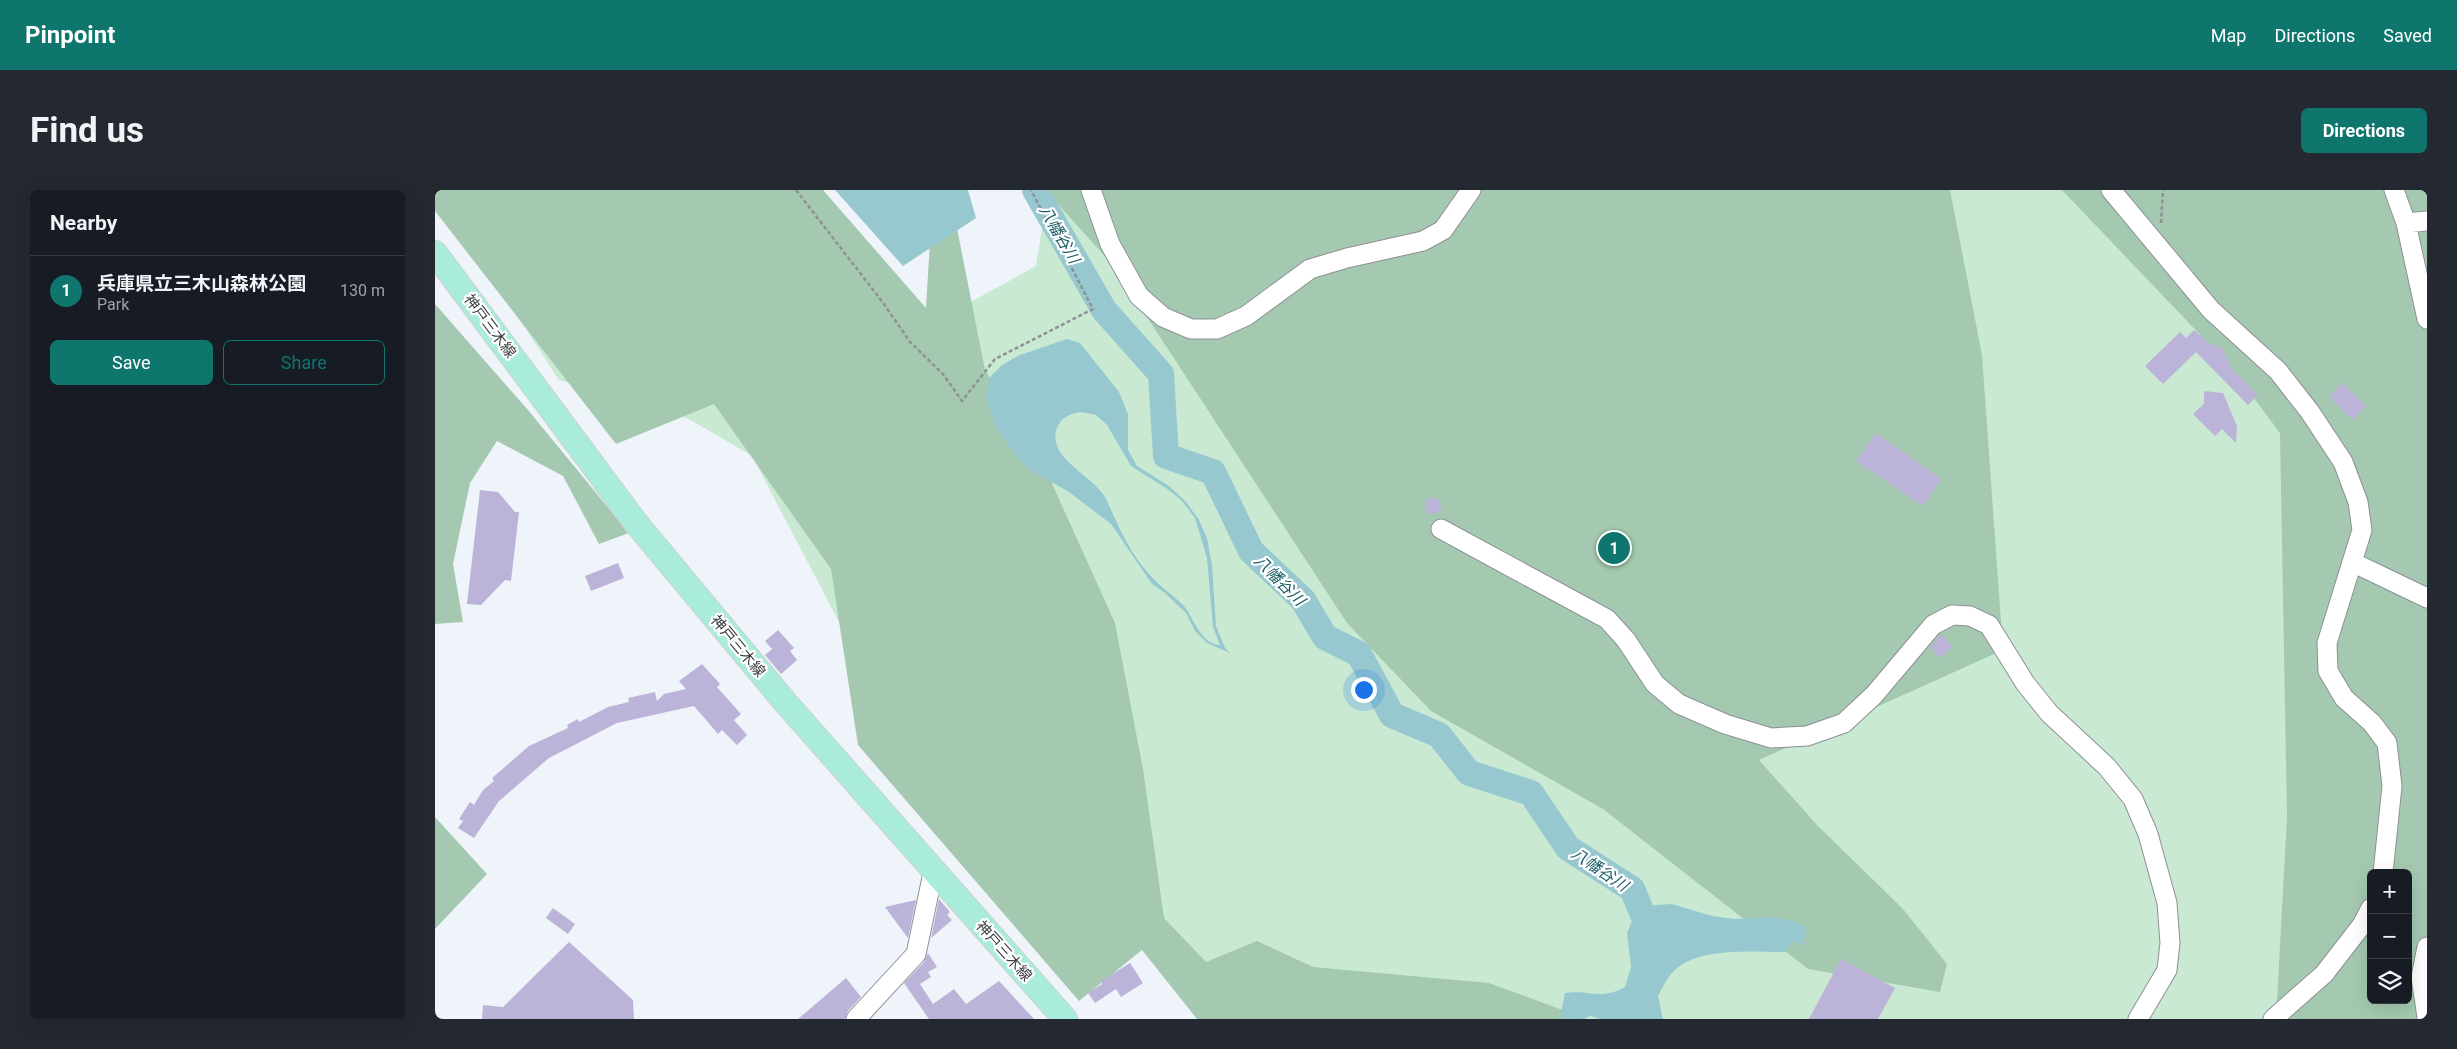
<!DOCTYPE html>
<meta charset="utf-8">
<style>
body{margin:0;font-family:Roboto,"Noto Sans JP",sans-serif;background:#242831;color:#f1f3f6}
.controls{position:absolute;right:15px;bottom:15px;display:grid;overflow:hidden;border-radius:8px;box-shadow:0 5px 20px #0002}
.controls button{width:45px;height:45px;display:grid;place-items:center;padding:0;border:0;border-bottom:1px solid #363941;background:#171b24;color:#f1f3f6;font:25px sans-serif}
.you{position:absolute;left:928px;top:499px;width:18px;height:18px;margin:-12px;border:4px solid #fff;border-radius:50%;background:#1a73e8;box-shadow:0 0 0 8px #1a73e833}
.badge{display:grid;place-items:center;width:32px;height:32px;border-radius:50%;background:#0f766e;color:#fff;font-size:16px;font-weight:700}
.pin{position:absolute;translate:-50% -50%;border:2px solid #fff;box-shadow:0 1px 5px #0006}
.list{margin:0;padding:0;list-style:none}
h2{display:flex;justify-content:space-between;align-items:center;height:65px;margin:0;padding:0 20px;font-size:21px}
h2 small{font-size:16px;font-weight:400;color:#9ea1a6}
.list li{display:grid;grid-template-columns:32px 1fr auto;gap:15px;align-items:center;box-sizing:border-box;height:70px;padding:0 20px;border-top:1px solid #363941}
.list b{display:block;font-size:19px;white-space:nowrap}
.list p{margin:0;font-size:16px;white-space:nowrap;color:#9ea1a6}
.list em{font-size:16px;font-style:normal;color:#9ea1a6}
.actions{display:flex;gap:10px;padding:15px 20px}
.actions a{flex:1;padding:11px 0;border:1px solid #0f766e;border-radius:8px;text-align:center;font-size:18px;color:#0f766e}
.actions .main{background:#0f766e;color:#fff}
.icon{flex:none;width:28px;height:28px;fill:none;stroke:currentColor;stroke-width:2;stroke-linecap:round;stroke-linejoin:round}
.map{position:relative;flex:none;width:1992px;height:829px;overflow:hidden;border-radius:8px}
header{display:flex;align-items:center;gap:30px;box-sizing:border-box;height:70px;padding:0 25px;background:#0f766e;color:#fff}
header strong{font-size:24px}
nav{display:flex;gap:28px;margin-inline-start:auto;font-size:18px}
.intro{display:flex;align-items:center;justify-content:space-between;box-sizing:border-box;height:120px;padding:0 30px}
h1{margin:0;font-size:35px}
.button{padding:12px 22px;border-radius:8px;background:#0f766e;color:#fff;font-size:18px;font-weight:700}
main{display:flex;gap:30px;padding:0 30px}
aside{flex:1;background:#171b24;border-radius:8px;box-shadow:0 5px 20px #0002}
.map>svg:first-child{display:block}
</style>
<header>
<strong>Pinpoint</strong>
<nav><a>Map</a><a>Directions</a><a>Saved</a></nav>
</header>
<div class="intro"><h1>Find us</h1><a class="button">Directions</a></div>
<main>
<aside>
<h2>Nearby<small></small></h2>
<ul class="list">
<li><span class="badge">1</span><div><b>兵庫県立三木山森林公園</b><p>Park</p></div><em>130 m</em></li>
</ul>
<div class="actions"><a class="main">Save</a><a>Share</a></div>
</aside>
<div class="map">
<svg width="1992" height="829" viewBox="0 0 1992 829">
<rect width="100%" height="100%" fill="#eff4fb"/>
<path fill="#c9e9d3" d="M0,0L479,143L601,76L608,32L595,0H1895L1992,679L1973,683H1936V810L1969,829H774L413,449L317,266L252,228L124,190Z"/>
<path fill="#a5c9b0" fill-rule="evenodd" d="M0,0H388L491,118L498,0L517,13L550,180L615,289L680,433L708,579L729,728L771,772L822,751L878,777L1054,793L1152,829H762L707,760L644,811L423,555L396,379L279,214L181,254L0,21Z
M610,0H1515L1547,165L1568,460L1324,570L1382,635L1468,719L1512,774L1505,802L1373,779L1168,619L996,521L912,433L678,75Z
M1627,0H1992V829H1841L1852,627L1845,243L1794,175ZM1936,683H1973V810H1936Z
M0,114L93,220L194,343L164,354L128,286L62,251L35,293L18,374L28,432L0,434Z
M0,627L52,684L0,739Z"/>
<path fill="#97c8d0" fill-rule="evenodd" d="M400,0H533L541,28L468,76Z
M632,149L645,153L684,202L693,224V260L702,276L734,296L751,312L764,330L772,348L777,375L781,436L790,458L795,463L772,453L760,441L751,423L730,403L717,394L676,334L634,302L597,281L581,266L562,239L551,210L554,188L567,175L585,165ZM646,222L661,225L672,235L696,276L734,300L747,311L760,328L772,368L778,437L785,455C765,454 759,427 748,415C737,404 724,396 714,384C694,362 683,335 671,309C659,285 611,269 622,238C626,227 635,224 646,222Z
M1237,714L1277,726L1300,729L1340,727L1369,735L1371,744L1367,755L1357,751L1350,762C1319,762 1260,756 1237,783C1231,789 1227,799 1223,806L1228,829H1165L1156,826L1147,829L1125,828L1130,803C1156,799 1164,811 1190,797L1196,777L1192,743L1201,721L1209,716Z"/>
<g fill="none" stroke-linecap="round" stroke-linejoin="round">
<path stroke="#97c8d0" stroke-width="26" d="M600,0L669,120L726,184L731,266L778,282L816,361L868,410L890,447L924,464L957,525L1004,545L1034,583L1096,603L1133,658L1197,699L1208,725"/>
</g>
<path fill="#bbb3d8" d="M1759,140L1774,153L1788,159L1796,178L1823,205L1813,215L1761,162L1728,194L1710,176L1745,142L1751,148Z
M1907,193L1931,216L1918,230L1894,207Z
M1769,201L1788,203L1802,236L1801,253L1787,239L1780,246L1758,224L1769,214Z
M1441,243L1506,289L1488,316L1421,271Z
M45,300L63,302L80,322H84L76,391L70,390L46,415L32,414Z
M990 316a8 8 0 1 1 16 0a8 8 0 1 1-16 0Z
M183,373L189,388L156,401L150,386Z
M343,440L359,458L355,461L362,470L346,484L330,465L337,459L330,451Z
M1507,444L1517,457L1504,468L1495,456Z
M267,474L285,494L282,497L306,524L299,530L312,545L302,555L287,540L283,544L259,516L182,533L114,568L64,611L39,648L23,638L28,631L24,629L35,612L39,615L48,600L59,591L57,588L94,556L133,538L132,535L143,529L144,532L173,517L194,512L193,508L220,502L222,511L229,504L251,499L244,491Z
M504,709L515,722L512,725L517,730L496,748Z
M481,710L473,748L450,717Z
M118,718L140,734L133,744L111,728Z
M134,752L198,810L199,829H47L48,815L68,817Z
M493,763L502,777L493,782L496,787L485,794L498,814L519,799L531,814L564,791L599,829H494L469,793L489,772Z
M1406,769L1460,798L1443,829H1374Z
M695,773L708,793L686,807L681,799L660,813L653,803L667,794L666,791Z
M411,788L426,807L413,821L410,829H363Z"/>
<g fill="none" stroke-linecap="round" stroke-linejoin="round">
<defs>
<path id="minor" d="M656,0L675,54L704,106L728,127L756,139H782L811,126L875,79L912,68L988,51L1008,40L1036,0
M1676,0L1776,120L1843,181L1875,222L1908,272L1923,312L1927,340L1892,453L1893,481L1909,508L1937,533L1952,553L1957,596L1948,683
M1959,0L1971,33L1992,129
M1971,33L1992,31
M1006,339L1172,429L1191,450L1220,494L1244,514L1290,534L1336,548L1372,546L1409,533L1439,505L1498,435L1517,425L1535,426L1554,435L1590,493L1614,523L1672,577L1698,609L1713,644L1732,713L1735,753L1732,780L1703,829
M1917,372L1992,408
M1992,757L1986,787L1992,827
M421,829L481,764L498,683
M1838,829L1889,784L1927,735L1936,718"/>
<path id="major" d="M0,63L201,333L350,512L630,829"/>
</defs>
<use href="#minor" stroke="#8c9096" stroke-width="21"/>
<use href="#major" stroke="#d0d0d1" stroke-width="26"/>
<path stroke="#8e9195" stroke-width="2.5" stroke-dasharray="4 2.5" stroke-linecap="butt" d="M361,0L449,114L475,152L508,184L527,211L560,169L658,119L596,0
M1726,33L1728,0"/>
<use href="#minor" stroke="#fff" stroke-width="19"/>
<use href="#major" stroke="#a9ecdb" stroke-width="24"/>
</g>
<g text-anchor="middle" stroke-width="4.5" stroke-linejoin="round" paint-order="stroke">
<g font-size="15" fill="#3a3c3e" stroke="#fff">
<text transform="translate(55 136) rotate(53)" y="5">神戸三木線</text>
<text transform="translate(303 456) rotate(50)" y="5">神戸三木線</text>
<text transform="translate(569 761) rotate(48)" y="5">神戸三木線</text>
</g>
<g font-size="16" font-style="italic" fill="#1c5e67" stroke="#fff">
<text transform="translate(625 44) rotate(60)" y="6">八幡谷川</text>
<text transform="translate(845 390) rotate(45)" y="6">八幡谷川</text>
<text transform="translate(1165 679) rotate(34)" y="6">八幡谷川</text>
</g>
</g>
</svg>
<div class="controls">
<button>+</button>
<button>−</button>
<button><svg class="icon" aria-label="layers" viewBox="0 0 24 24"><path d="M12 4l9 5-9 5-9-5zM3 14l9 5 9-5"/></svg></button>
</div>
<div class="you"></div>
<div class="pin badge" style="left:1179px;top:358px">1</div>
</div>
</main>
